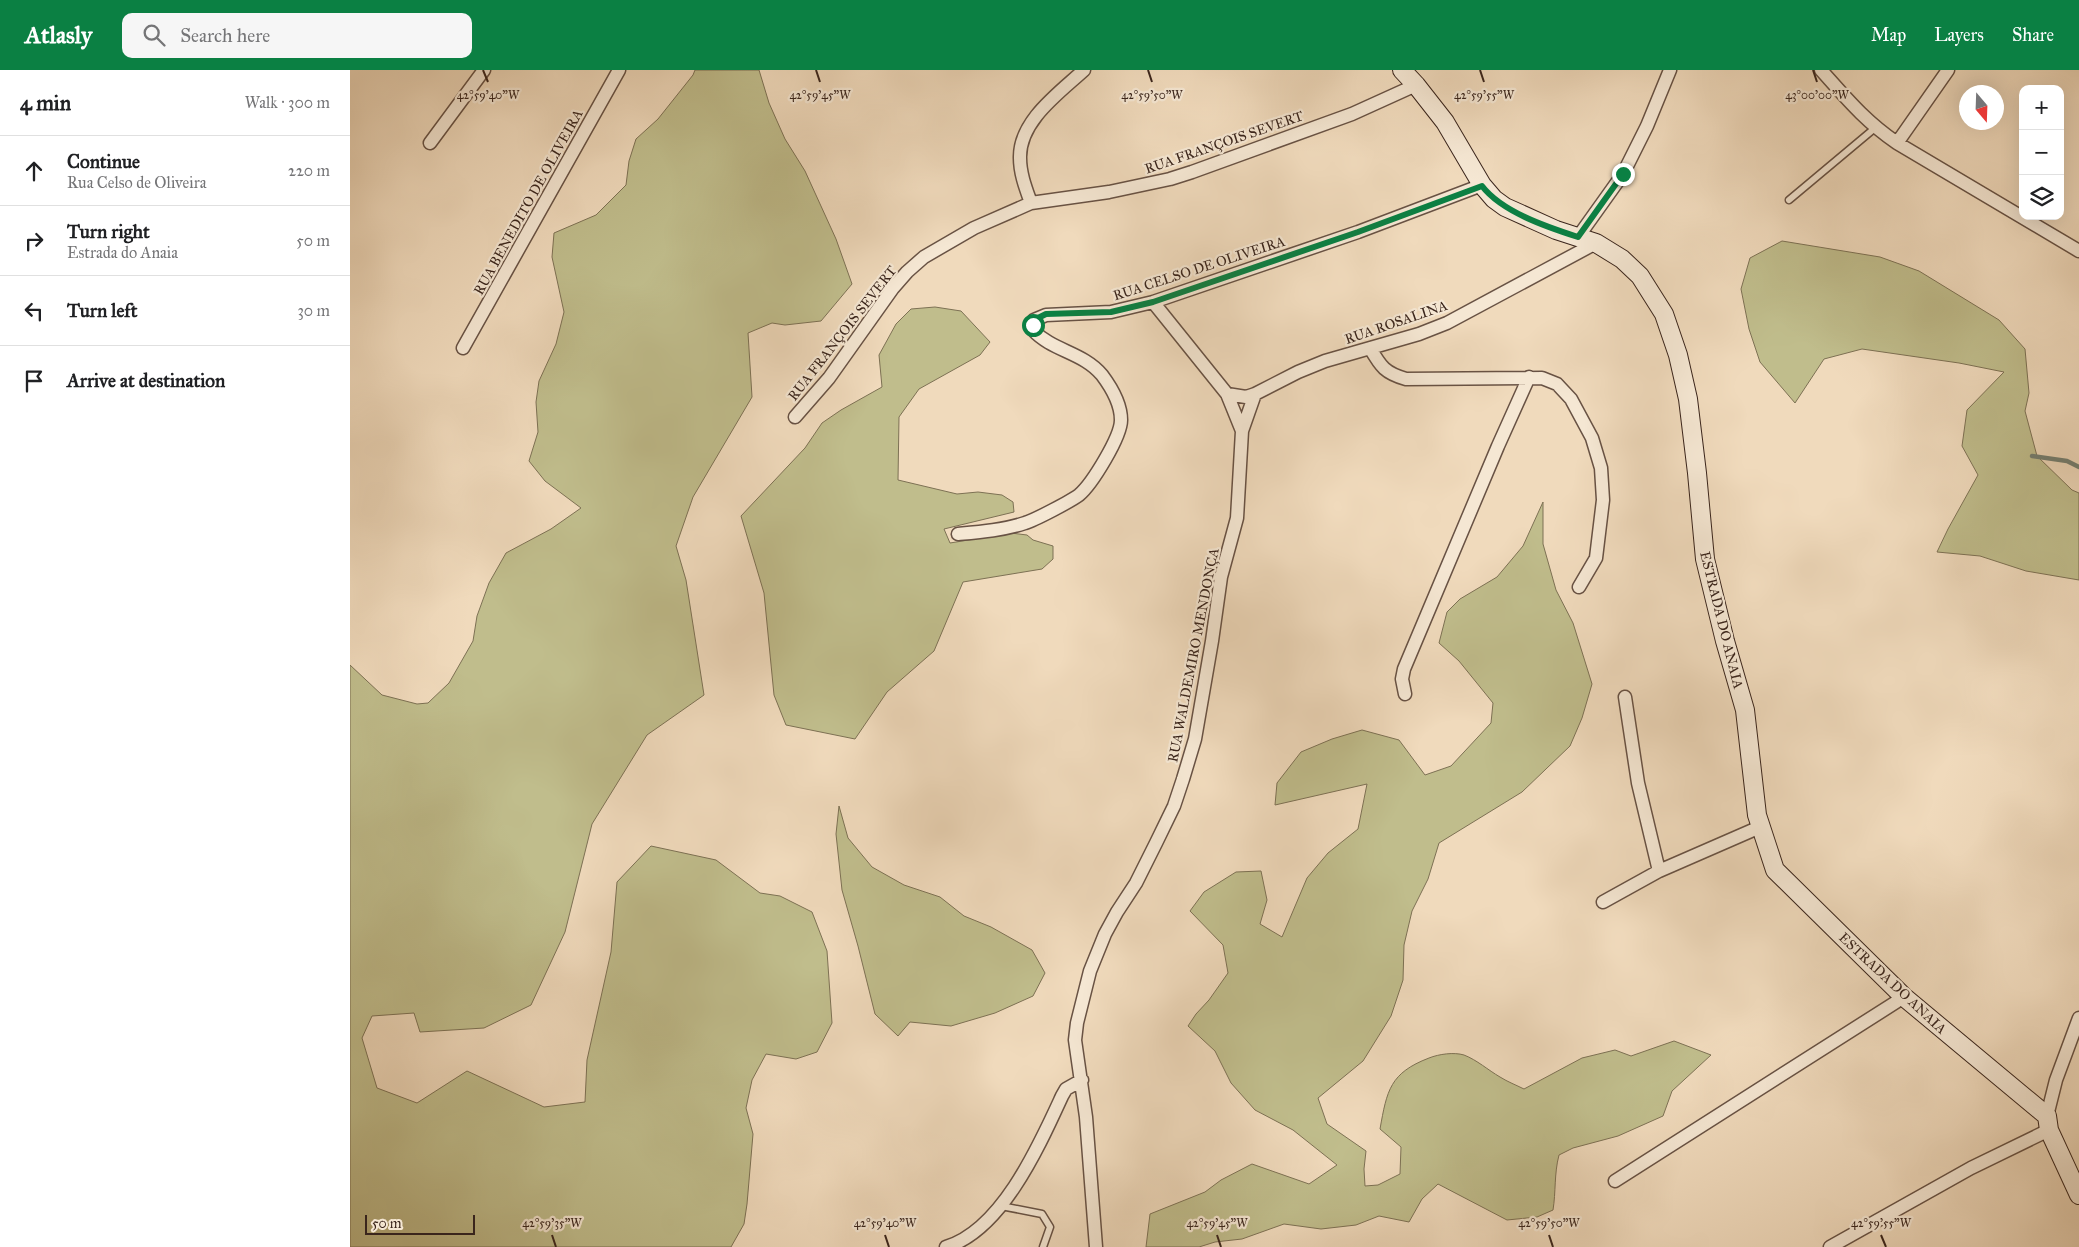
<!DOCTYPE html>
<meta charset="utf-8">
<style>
body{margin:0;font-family:"IM FELL Great Primer",serif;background:#f6f6f6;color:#202124}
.controls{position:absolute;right:15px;top:15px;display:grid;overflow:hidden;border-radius:10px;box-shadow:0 5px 20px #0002}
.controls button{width:45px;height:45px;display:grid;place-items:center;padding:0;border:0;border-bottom:1px solid #e0e0e0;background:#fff;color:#202124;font:25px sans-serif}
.compass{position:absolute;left:1609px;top:15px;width:45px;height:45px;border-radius:50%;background:#fff;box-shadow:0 5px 20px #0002;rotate:161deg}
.scale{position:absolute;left:15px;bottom:12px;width:110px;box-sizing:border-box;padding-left:5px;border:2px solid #3a251c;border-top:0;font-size:14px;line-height:18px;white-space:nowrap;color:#3a251c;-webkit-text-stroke:4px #f5e7d3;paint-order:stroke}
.stop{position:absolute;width:15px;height:15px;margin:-11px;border:4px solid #0b8043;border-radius:50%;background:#fff}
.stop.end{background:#0b8043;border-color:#fff;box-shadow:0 1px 5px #0008}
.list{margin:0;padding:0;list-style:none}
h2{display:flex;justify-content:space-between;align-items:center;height:65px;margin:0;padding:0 20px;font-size:21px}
h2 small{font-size:16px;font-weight:400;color:#757577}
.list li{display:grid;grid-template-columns:32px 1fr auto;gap:15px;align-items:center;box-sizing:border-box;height:70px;padding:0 20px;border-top:1px solid #e0e0e0}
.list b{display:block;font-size:19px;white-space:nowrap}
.list p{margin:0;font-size:16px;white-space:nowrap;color:#757577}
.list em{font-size:16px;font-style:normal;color:#757577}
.icon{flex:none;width:28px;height:28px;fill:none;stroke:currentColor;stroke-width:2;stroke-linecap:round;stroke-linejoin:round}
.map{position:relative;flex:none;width:1729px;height:1177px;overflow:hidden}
header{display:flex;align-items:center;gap:30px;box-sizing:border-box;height:70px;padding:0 25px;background:#0b8043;color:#fff}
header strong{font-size:24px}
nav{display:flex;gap:28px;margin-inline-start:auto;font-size:18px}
.search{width:350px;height:45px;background:#f6f6f6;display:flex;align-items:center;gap:12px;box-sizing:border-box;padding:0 18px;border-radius:10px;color:#757577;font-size:19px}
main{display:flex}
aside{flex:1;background:#fff}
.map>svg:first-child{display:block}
</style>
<header>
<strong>Atlasly</strong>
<div class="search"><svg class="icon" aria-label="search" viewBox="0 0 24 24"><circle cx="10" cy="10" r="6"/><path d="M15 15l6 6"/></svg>Search here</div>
<nav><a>Map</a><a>Layers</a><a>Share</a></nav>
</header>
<main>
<aside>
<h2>4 min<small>Walk · 300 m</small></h2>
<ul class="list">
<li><svg class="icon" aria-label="ahead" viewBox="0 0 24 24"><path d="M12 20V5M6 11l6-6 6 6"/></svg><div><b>Continue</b><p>Rua Celso de Oliveira</p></div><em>220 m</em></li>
<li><svg class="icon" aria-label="right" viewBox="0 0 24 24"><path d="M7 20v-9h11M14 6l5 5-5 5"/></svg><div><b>Turn right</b><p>Estrada do Anaia</p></div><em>50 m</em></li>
<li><svg class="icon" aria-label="left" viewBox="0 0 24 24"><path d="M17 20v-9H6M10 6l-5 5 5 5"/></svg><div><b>Turn left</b></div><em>30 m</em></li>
<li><svg class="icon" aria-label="arrive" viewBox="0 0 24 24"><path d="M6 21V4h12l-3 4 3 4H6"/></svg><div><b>Arrive at destination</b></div></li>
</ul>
</aside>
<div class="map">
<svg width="1729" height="1177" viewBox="0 0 1729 1177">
<rect width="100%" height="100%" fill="#f0dabc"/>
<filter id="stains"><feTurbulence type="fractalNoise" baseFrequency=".004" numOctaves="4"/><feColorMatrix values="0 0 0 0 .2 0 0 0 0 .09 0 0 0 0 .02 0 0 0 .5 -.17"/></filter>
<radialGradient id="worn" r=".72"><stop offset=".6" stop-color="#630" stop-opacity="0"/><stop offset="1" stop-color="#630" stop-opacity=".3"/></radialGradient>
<path fill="#c0bd8c" stroke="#7d7154" d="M345,0H409L419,33L435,69L455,101L486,169L502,214L471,251L435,255L422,253L398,263L402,327L343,427L326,476L336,510L354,625L297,665L242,754L215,862L181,935L134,958L70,962L64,943L22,946L12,968L27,1018L67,1033L117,1001L194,1037L235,1032L237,990L261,882L267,812L301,776L366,790L410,823L430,826L462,842L477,881L482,953L467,982L446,989L416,984L402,1010L396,1038L403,1064L397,1134L394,1154L381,1177H0V595L32,625L67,634L78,633L99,613L123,571L127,546L139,513L156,483L201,459L231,438L195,411L179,391L188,362L186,332L189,311L206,274L214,242L202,187L204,163L246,145L276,115L279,91L286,69L308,49L343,5Z
M1432,171L1530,187L1569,201L1649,250L1675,279L1679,323L1675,341L1687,386L1722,420L1729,423V510L1676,501L1630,486L1587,482L1598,459L1628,405L1612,376L1617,340L1654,302L1609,293L1512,279L1474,289L1445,333L1410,292L1399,259L1391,219L1400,188Z
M585,237L611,241L640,272L630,285L569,319L549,347L548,410L607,424L628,422L652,425L663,432L664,442L594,459L600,473L661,463L677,465L683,470L703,476V489L692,499L613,512L584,581L537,622L505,669L436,655L424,625L414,523L391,446L455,378L472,353L491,340L532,317L529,285L546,254L561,239Z
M1193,432V474L1206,520L1223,553L1242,614L1232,648L1220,676L1172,722L1089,773L1078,809L1062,841L1054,875L1053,910L1041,946L1013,991L968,1028L977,1054L1016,1081L1014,1099L1015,1116L1028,1115L1050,1104L1051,1077L1030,1059C1037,1020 1040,1003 1079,988C1089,984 1104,982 1114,985C1127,990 1138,1000 1150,1007C1158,1012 1166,1015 1174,1019L1232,988L1265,980L1281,986L1324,971L1361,985L1322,1021L1313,1046L1268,1066L1223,1078L1209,1085C1204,1104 1206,1122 1203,1140L1187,1147L1157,1150L1088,1114L1072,1129L1059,1152L1029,1146L1006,1155L971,1159L934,1154L892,1169L865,1172L849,1177H796L800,1144L855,1122L871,1110L902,1094L959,1114L987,1095L943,1060L905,1040L881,1013L865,981L838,956L846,944L859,930L878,903L873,875L840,841L854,822L886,802L911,801L917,830L910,854L932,867L957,808L978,783L1008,759L1017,714L925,735L927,713L951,682L982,669L1012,660L1049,670L1075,705L1101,696L1141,653L1143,633L1109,591L1089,573L1097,542L1110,529L1147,507L1173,476Z
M489,736L498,768L522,797L554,815L590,827L614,846L641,857L682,880L695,903L683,926L645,943L601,956L560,952L548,966L525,944L508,876L492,820L486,764Z"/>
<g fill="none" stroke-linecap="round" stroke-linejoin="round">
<path stroke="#747f72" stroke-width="4.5" d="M1682,386L1717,391L1729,397"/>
<defs>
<path id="lane" d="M1439,130L1525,58
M651,1136L692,1144L700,1157L693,1177"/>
<path id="street" d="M1471,0C1497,29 1515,51 1547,73L1729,181
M80,73L134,0
M1547,73L1598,0
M681,133C676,119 670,104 670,88C669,51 709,23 734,0
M1228,167L1273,104L1297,56L1320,0
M113,278L269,0
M1020,278C1031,297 1035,303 1056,309L1192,308L1207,314L1221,329L1242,368L1251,398L1253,430L1246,488L1229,517
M877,324L896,327L905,324
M445,347L479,308L543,218L557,202L574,187L624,158L681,133L759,122L820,109L842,102L1002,44L1066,15
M892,361L905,324L948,302L975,291L1069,264L1097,253L1246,173
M608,464C630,462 654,460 675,453C685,450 721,431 729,425C742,414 771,367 771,350C771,334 761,317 752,305C733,282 702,281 683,260L684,250L696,245L761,242L803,232L1008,162L1132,115
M1055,624L1052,609L1054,599L1148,376L1179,307
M1275,627L1288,713L1309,801
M1253,832L1309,801L1410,757
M1697,1046L1706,1010L1729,948
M1265,1111L1554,927
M596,1177C652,1160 689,1076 712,1026L716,1019L732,1010
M746,1177L736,1047L725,970L727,953L740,901L755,864L767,842L786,813L806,773L824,736L833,709L845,669L862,571L871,507L887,448L892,361L877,324L803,232
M1480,1177L1621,1098L1699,1060"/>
<path id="secondary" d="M1052,0L1066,15L1095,52L1132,115L1144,129L1155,137L1206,160L1246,173L1272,189L1290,206L1314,244L1328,285L1338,329L1347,403L1355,489L1375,571L1395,640L1407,745L1425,800L1554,927L1697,1046L1699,1060L1729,1125"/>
</defs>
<use href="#lane" stroke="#685244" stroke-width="9"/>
<use href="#street" stroke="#685244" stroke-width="15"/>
<use href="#secondary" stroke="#3a251c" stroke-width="20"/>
<use href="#lane" stroke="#f5e7d3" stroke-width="6"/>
<use href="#street" stroke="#f5e7d3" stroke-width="12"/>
<use href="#secondary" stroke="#f5e7d3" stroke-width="18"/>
</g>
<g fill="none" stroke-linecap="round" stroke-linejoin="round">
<path stroke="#0b8043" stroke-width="6" d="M683,255L684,250L696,244L761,242L803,232L1008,162L1132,116C1152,142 1197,157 1228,167L1273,104"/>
</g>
<path fill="none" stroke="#3a251c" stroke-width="2" d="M133,0L138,12M466,0L470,12M798,0L802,12M1130,0L1134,12M1463,0L1467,12M202,1165L206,1177M535,1165L539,1177M867,1165L871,1177M1199,1165L1203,1177M1531,1165L1536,1177"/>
<g text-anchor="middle" stroke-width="4.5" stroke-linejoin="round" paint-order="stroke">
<g font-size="14" fill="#3a251c" stroke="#f5e7d3">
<text transform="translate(874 72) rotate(-19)" y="5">RUA FRANÇOIS SEVERT</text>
<text transform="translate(178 132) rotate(-61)" y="5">RUA BENEDITO DE OLIVEIRA</text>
<text transform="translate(849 198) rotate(-18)" y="5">RUA CELSO DE OLIVEIRA</text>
<text transform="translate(1046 252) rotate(-19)" y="5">RUA ROSALINA</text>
<text transform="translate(492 263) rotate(-52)" y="5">RUA FRANÇOIS SEVERT</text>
<text transform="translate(1372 550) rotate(76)" y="5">ESTRADA DO ANAIA</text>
<text transform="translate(843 585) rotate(-79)" y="5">RUA WALDEMIRO MENDONÇA</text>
<text transform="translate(1543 913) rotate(43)" y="5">ESTRADA DO ANAIA</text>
</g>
</g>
<g font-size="12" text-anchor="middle" fill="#3a251c" stroke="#f5e7d3" stroke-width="4.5" stroke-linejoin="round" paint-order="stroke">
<text x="138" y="29">42°59'40"W</text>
<text x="470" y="29">42°59'45"W</text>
<text x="802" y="29">42°59'50"W</text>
<text x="1134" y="29">42°59'55"W</text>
<text x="1467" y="29">43°00'00"W</text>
<text x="202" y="1157">42°59'35"W</text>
<text x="535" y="1157">42°59'40"W</text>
<text x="867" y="1157">42°59'45"W</text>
<text x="1199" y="1157">42°59'50"W</text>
<text x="1531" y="1157">42°59'55"W</text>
</g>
<rect width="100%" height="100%" filter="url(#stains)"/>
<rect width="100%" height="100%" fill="url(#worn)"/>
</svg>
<div class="controls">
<button>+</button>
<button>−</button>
<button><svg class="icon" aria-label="layers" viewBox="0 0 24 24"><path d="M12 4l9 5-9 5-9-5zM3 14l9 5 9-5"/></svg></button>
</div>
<svg class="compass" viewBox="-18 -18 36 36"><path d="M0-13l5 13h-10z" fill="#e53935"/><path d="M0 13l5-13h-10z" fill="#757577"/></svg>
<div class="scale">50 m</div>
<div class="stop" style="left:683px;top:255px"></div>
<div class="stop end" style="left:1273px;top:104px"></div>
</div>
</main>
